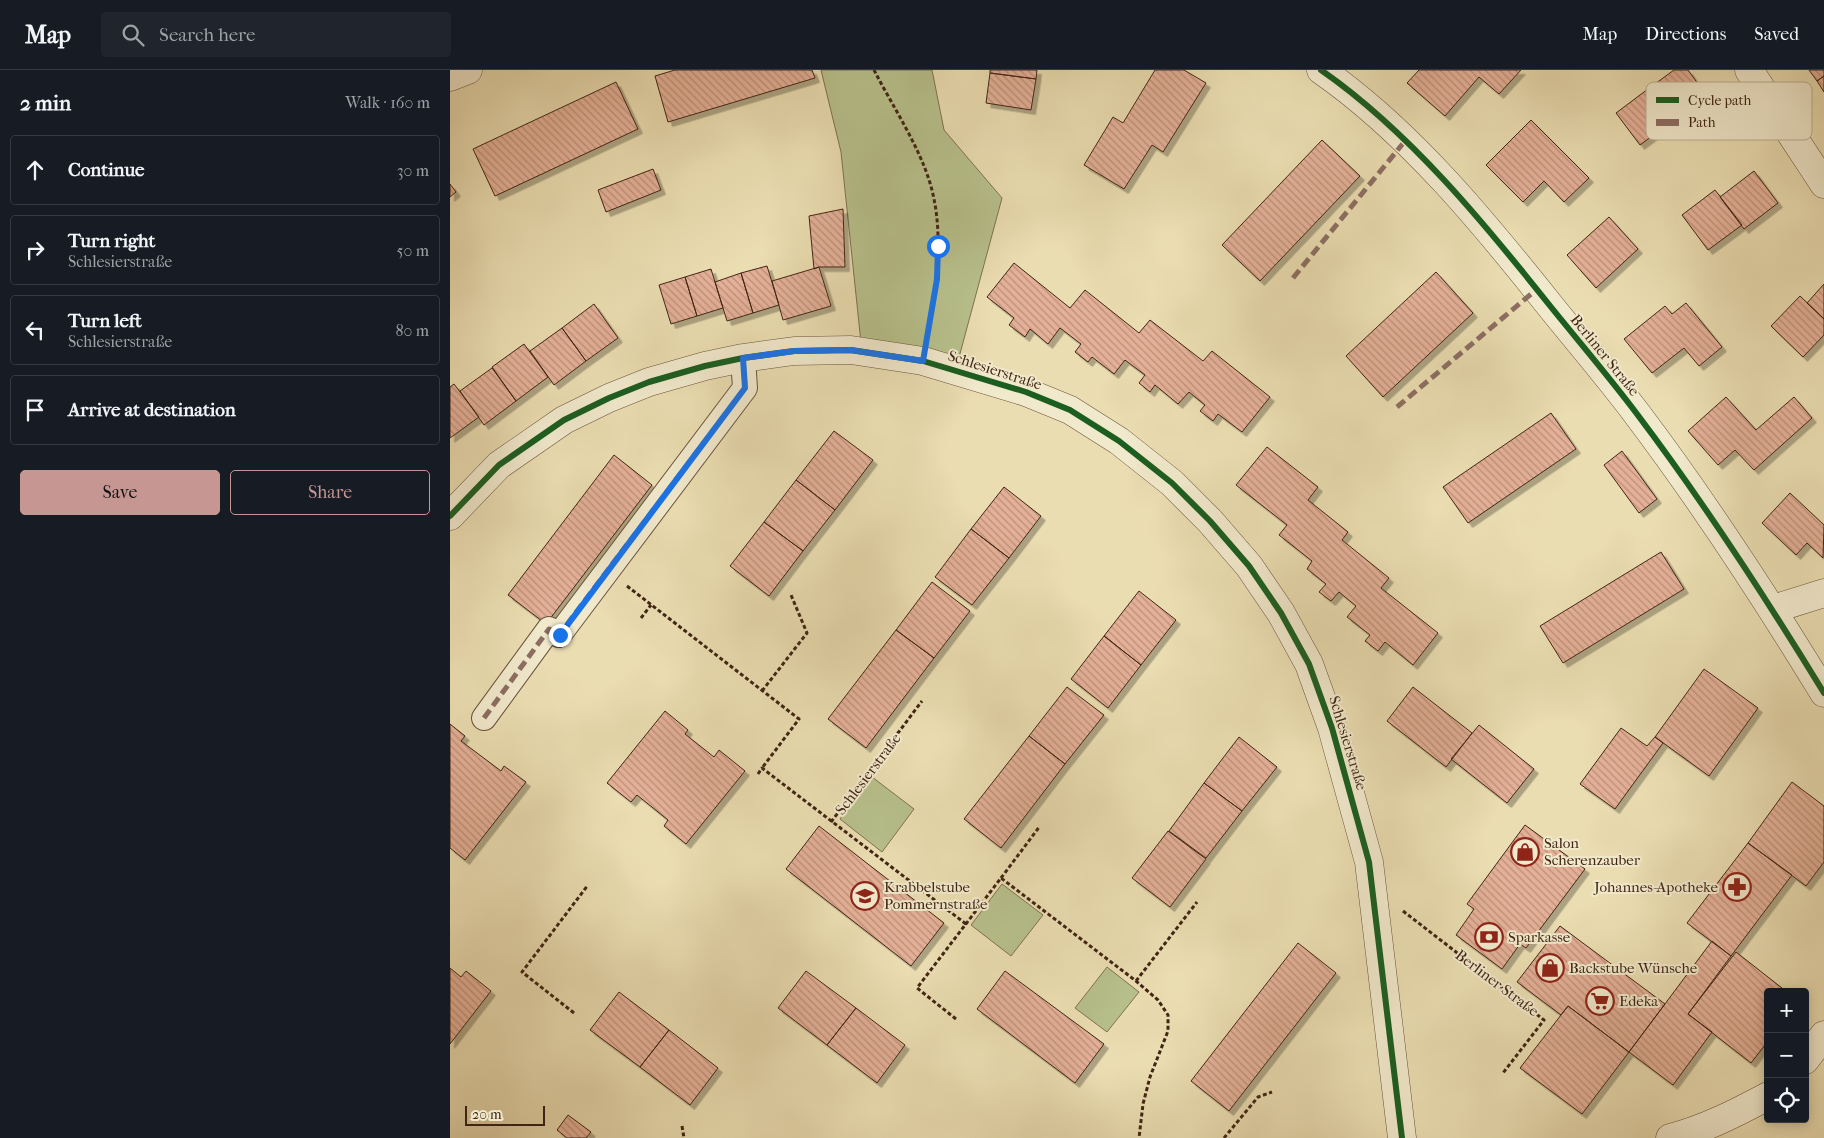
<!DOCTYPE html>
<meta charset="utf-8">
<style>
body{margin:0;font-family:"IM FELL French Canon",serif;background:#20242c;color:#f1f3f6}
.controls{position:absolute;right:15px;bottom:15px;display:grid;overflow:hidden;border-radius:5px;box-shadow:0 2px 12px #0003}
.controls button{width:45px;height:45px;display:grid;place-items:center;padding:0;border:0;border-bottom:1px solid #363941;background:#171b24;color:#f1f3f6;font:25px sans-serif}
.scale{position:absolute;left:15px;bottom:12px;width:80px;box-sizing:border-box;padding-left:5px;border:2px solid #412514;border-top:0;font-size:14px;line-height:18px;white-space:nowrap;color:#412514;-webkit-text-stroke:4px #f1e9cc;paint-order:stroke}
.stop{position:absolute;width:15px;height:15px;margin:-11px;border:4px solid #1a73e8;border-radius:50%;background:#fff}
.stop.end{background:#1a73e8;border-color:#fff;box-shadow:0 1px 5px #0008}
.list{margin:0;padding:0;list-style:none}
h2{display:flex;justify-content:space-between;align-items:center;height:65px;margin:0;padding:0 20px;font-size:21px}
h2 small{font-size:16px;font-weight:400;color:#9ea1a6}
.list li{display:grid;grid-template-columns:32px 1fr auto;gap:15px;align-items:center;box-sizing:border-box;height:70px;margin:0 10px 10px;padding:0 10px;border:1px solid #363941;border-radius:5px}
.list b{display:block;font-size:19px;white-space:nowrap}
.list p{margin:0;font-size:16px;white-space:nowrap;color:#9ea1a6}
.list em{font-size:16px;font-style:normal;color:#9ea1a6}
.actions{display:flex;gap:10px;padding:15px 20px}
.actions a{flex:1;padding:11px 0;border:1px solid #c59692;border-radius:5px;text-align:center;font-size:18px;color:#c59692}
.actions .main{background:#c59692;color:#111}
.icon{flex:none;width:28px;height:28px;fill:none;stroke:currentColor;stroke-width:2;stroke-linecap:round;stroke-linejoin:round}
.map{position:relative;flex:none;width:1374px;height:1068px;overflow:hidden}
header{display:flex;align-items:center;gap:30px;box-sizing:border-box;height:70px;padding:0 25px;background:#171b24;border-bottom:1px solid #363941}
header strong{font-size:24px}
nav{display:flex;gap:28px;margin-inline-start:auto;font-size:18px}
.search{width:350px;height:45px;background:#20242c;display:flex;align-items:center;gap:12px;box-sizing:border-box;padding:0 18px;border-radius:5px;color:#9ea1a6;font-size:19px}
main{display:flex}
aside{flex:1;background:#171b24}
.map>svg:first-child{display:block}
</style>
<header>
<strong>Map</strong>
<div class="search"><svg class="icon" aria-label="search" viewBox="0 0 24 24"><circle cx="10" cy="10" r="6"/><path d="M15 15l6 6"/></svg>Search here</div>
<nav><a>Map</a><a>Directions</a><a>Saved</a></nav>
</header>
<main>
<aside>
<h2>2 min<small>Walk · 160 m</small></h2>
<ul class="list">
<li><svg class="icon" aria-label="ahead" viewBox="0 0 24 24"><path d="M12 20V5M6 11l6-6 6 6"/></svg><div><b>Continue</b></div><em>30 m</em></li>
<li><svg class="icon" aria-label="right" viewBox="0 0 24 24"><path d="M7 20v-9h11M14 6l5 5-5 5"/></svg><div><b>Turn right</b><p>Schlesierstraße</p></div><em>50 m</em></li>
<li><svg class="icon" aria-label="left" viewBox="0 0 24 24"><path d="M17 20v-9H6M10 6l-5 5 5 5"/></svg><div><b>Turn left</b><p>Schlesierstraße</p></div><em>80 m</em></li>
<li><svg class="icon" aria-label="arrive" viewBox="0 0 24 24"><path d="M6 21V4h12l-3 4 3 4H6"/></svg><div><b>Arrive at destination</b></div></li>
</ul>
<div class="actions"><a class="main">Save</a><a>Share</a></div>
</aside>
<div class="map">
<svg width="1374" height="1068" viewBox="0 0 1374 1068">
<defs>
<pattern id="building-back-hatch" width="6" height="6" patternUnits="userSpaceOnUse" patternTransform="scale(1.25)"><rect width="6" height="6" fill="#e4b097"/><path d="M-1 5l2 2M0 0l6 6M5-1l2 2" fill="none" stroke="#ba8f7a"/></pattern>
<filter id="shadow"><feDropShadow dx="4.5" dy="4.5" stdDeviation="0" flood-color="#0004"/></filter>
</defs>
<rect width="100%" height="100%" fill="#eaddb1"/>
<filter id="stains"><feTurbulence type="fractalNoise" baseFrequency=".004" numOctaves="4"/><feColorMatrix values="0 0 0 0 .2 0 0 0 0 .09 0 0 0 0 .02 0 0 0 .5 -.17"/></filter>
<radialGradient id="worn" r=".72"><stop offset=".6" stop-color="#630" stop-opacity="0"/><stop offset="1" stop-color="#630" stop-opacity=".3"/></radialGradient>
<path fill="#b7c08b" stroke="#7c7250" d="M371,0H482L494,60L552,128L508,291L412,282L391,82Z
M422,707L464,739L432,782L390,749Z
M552,814L593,845L561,886L521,855Z
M657,897L689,922L657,962L625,938Z"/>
<path fill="url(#building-back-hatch)" stroke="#412514" filter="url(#shadow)" d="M225,0H362L365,8L218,52L205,6Z
M540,0H587L586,9L540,3Z
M705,0H734L756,13L713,82L702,75L674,119L634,95L663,47L673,53Z
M969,0H1071L1049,24L1029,7L995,46L957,13Z
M1224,0H1238L1256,25L1222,51L1198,19Z
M1359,0H1374V6L1367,11Z
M540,3L586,9L581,40L536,33Z
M1374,6V22L1367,11Z
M166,12L188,59L45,126L23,79Z
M1198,19L1222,51L1190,75L1166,43Z
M1081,50L1139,108L1114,132L1094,111L1073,132L1036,95Z
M872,70L910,106L810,211L772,175Z
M203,99L211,120L156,142L148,120Z
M1304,101L1328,133L1294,159L1270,127Z
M0,114L6,122L0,127Z
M1265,120L1292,155L1258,180L1232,145Z
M393,139L395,197H369L364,199L359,146Z
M1159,147L1188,179L1146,218L1117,185Z
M564,193L620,238L635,220L689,263L700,250L753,291L762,281L820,327L792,362L768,344L763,351L750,341L755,335L739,322L728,334L705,315L700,322L689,313L695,305L675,290L664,304L642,287L638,292L625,282L631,274L610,258L598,274L580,259L575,267L559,255L564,248L537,227Z
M317,196L329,235L303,243L291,203Z
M369,197L381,236L333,250L322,211Z
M261,199L273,238L247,246L235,207Z
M986,202L1023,243L933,327L896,286Z
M291,203L303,243L277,251L265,212Z
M235,207L247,246L221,254L209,215Z
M1374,214V249L1357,233Z
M1350,226L1374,249V265L1353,287L1321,256Z
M1236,233L1272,277L1249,296L1234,278L1202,303L1174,269L1215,236L1222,244Z
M144,234L168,268L136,291L112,258Z
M112,258L136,291L104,315L80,281Z
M74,274L98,307L66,331L42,297Z
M42,298L66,331L34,355L10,321Z
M4,314L29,347L0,368V317Z
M1276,327L1306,360L1344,327L1362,348L1304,400L1285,380L1268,395L1238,361Z
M1101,343L1126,379L1018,453L993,417Z
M384,361L423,390L385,440L346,410Z
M817,377L868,417L858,430L898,462L892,470L939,508L931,518L988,563L963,595L935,572L928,581L915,571L920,565L897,547L906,536L889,522L881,531L869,522L876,514L857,499L862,491L829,465L837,455L786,415Z
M1172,381L1207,429L1189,443L1154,395Z
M164,385L202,415L96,554L58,525Z
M346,410L385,440L353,481L314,452Z
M554,417L591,446L559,488L521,459Z
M1340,423L1374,455L1373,488L1357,473L1346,485L1312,453Z
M314,452L353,481L319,526L280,496Z
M521,459L559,488L522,535L485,507Z
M1211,482L1234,519L1113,593L1090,556Z
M482,512L520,541L484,588L446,560Z
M689,521L726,550L691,595L654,566Z
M446,560L484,588L416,678L378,649Z
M654,566L691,595L658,638L621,609Z
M1254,599L1308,638L1259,706L1205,667Z
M617,617L654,645L615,694L579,666Z
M963,617L1022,663L996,697L937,651Z
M215,641L238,660L235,664L264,687L269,680L295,701L236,774L214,756L218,750L187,725L181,732L157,713Z
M0,654L15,666L11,671L51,701L54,696L76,712L15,790L0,778Z
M1029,655L1084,699L1057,733L1001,689Z
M1171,658L1197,676L1205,667L1213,673L1165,739L1130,714Z
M579,666L615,694L551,778L514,749Z
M789,667L827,697L792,741L754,713Z
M1342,712L1374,736V792L1356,816L1298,773Z
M754,713L792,741L756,788L719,761Z
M1075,755L1135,799L1076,878L1070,874L1052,899L1006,865L1024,839L1017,834Z
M369,756L494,853L461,896L336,799Z
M718,761L756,789L720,837L682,808Z
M1298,773L1342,805L1281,886L1237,853Z
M1110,856L1215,934L1179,982L1118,936L1111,945L1067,912Z
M1262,871L1281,886L1238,944L1262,962L1223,1015L1179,982Z
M848,873L886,903L779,1041L741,1011Z
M1286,882L1337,922H1318V971L1301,993L1238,944Z
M0,898L11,907L16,901L41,921L0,974Z
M356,901L406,938L377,975L328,938Z
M555,901L654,974L625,1013L527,939Z
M169,922L219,960L190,997L140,960Z
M1118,936L1179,982L1132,1044L1070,998Z
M406,938L455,975L427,1013L377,975Z
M219,960L268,998L240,1035L190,997Z
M118,1045L141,1062L136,1068H117L107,1060Z"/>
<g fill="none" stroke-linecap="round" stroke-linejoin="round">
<defs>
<path id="pedestrian" d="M34,648L99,559L109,565L295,318L293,288"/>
<path id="minor" d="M871,0C959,61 1035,154 1101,237C1130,273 1160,308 1187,344C1255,434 1316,528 1374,623
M0,7L18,0
M0,446L49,395L114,350L159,328L199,312L255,296L293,288L344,281L401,280L473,291L576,322L620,340L669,371L722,413L760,451L799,496L831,543L859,594L882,658L919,792L952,1068
M1323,539L1374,523
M1355,990L1374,965
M1220,1068C1255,1059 1286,1043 1318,1026"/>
<path id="tertiary" d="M1299,0L1374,114"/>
</defs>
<use href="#pedestrian" stroke="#6b533b" stroke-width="26"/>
<use href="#minor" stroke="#6b533b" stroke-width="29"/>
<use href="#tertiary" stroke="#6b533b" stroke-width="29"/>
<path stroke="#412514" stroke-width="3" stroke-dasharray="4 2.5" stroke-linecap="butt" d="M424,0C442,35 469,76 480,113C495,163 486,215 478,265
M177,516L349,649L312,698
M191,548L201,535
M312,621L357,563L341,525
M308,704L312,698L516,854
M381,752L472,631
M551,808L590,756
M953,841L1094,950L1053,1003
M686,911L747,832
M124,943L72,902L138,815
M506,949L467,918L551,808L686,911L708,930L718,945V961L700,1007L693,1034L689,1068
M232,1056L234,1068
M774,1068L808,1027L822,1022"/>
<use href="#pedestrian" stroke="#f1e9cc" stroke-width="24"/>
<use href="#minor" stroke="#f1e9cc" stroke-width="28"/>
<use href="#tertiary" stroke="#f1e9cc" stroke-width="28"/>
<path stroke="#8d6e63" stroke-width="5" stroke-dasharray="10 5" stroke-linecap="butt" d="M843,208L955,71
M947,337L1087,219
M34,648L99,559L109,565L295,318L293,288"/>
<defs>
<path id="cycleway" d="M871,0C959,61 1035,154 1101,237C1130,273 1160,308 1187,344C1255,434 1316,528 1374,623
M0,446L49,395L114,350L159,328L199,312L255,296L293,288L344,281L401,280L473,291L576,322L620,340L669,371L722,413L760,451L799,496L831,543L859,594L882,658L919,792L952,1068"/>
</defs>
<use href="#cycleway" stroke="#f1e9cc" stroke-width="9"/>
<use href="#cycleway" stroke="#1b5e20" stroke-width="6"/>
</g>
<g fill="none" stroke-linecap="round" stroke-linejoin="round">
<path stroke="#1a73e8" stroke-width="6" d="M110,565L295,318L293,288L344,281L400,280L473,291L487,209L488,176"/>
</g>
<defs>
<symbol id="shop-ring" viewBox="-11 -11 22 22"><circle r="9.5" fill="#f1e9cc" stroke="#8f2418" stroke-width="1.5"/><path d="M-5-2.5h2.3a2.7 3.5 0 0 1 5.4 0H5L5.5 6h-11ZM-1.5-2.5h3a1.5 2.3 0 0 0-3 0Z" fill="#8f2418"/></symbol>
<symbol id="pharmacy-ring" viewBox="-11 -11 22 22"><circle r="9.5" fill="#f1e9cc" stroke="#8f2418" stroke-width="1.5"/><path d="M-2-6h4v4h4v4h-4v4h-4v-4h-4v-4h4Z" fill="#8f2418"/></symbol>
<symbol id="school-ring" viewBox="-11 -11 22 22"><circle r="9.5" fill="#f1e9cc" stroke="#8f2418" stroke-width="1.5"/><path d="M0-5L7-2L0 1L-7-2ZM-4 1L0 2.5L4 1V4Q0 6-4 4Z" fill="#8f2418"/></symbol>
<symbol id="bank-ring" viewBox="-11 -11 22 22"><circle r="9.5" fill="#f1e9cc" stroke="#8f2418" stroke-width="1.5"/><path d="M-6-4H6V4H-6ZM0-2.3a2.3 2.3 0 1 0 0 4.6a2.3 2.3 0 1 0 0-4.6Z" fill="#8f2418"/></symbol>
<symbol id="supermarket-ring" viewBox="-11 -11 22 22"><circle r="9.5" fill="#f1e9cc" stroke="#8f2418" stroke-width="1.5"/><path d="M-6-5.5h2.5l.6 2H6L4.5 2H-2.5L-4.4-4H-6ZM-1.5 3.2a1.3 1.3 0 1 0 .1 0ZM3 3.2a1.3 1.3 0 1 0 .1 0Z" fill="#8f2418"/></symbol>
</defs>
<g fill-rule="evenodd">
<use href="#shop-ring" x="1059" y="766" width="32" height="32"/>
<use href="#pharmacy-ring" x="1271" y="801" width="32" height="32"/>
<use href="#school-ring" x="399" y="810" width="32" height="32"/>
<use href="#bank-ring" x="1023" y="851" width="32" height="32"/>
<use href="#shop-ring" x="1084" y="882" width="32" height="32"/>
<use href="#supermarket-ring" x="1134" y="915" width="32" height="32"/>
</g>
<g text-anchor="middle" stroke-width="4" stroke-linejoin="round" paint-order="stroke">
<g font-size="15" fill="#412514" stroke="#f1e9cc">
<text transform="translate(1155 285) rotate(51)" y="5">Berliner Straße</text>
<text transform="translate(545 300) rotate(18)" y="5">Schlesierstraße</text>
<text transform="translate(898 673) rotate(73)" y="5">Schlesierstraße</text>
<text transform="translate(418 704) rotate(-53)" y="5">Schlesierstraße</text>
<text transform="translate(1047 913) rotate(37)" y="5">Berliner Straße</text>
</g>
<g font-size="15" fill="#412514" stroke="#f1e9cc" text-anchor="start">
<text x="1094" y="778">Salon<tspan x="1094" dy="17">Scherenzauber</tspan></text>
<text x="434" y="822">Krabbelstube<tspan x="434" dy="17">Pommernstraße</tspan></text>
<text x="1268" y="822" text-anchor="end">Johannes-Apotheke</text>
<text x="1058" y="872">Sparkasse</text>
<text x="1119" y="903">Backstube Wünsche</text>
<text x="1169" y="936">Edeka</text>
</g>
</g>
<rect x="1196" y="12" width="166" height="58" rx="8" fill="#f1e9cc" stroke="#bcae95" stroke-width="1"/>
<rect x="1206" y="27" width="23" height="6" fill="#1b5e20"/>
<rect x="1206" y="49" width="23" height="7" fill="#8d6e63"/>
<g font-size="14" fill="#412514">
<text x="1238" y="35">Cycle path</text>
<text x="1238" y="57">Path</text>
</g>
<rect width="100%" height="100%" filter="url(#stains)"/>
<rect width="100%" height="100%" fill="url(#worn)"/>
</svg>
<div class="controls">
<button>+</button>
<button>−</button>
<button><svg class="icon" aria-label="locate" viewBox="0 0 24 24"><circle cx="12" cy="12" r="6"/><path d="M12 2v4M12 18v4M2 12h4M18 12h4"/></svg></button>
</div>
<div class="scale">20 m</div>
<div class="stop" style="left:488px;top:176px"></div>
<div class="stop end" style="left:110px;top:565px"></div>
</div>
</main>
